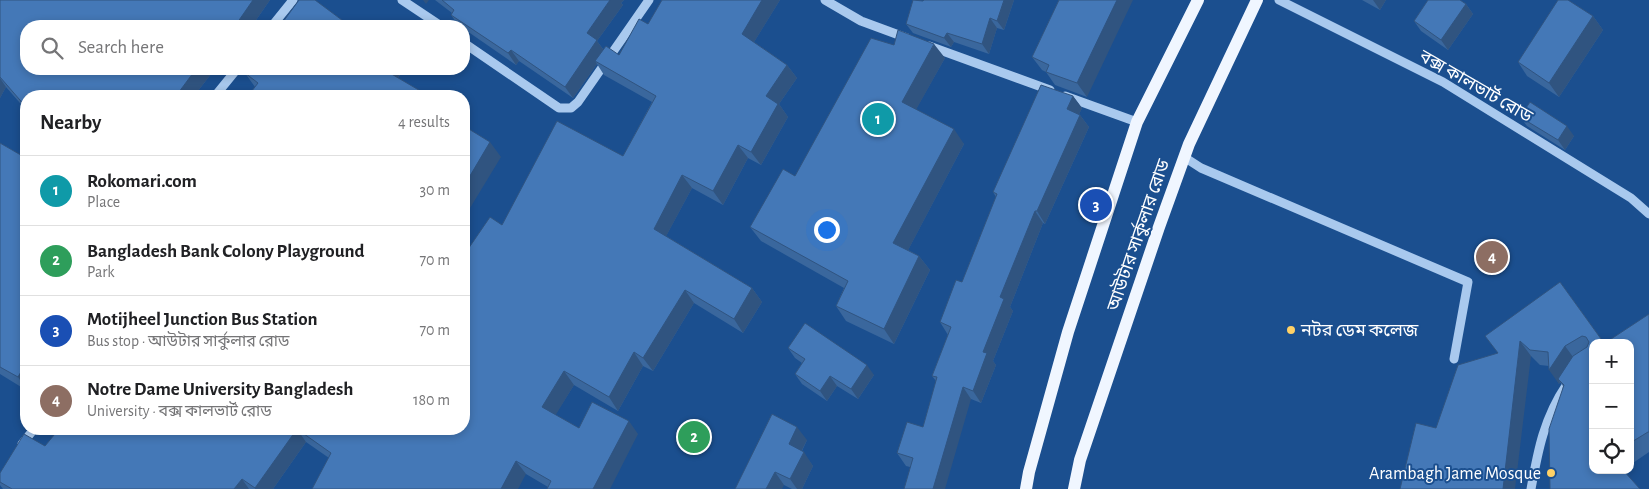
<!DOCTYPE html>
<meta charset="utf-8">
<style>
body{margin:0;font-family:"Alegreya Sans","Noto Sans Bengali",sans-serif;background:#f6f6f6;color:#202124}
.controls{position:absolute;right:15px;bottom:15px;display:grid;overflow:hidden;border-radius:10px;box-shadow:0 2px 8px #0003}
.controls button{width:45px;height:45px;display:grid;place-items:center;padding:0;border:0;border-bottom:1px solid #e0e0e0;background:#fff;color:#202124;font:25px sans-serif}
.you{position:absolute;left:826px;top:229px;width:18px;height:18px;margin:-12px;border:4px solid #fff;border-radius:50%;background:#1a73e8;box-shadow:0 0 0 8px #1a73e833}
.badge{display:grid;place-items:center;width:32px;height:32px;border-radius:50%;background:#847042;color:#fff;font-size:16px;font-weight:700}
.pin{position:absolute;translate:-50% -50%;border:2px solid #fff;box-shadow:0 1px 5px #0006}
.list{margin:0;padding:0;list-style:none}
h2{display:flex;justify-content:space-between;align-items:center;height:65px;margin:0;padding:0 20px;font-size:21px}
h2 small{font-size:16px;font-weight:400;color:#757577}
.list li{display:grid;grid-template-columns:32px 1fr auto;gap:15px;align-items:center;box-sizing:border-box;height:70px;padding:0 20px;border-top:1px solid #e0e0e0}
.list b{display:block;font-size:19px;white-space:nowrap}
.list p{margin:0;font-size:16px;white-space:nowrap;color:#757577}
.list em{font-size:16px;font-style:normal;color:#757577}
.icon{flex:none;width:28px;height:28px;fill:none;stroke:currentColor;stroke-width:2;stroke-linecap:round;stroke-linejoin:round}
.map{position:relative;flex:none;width:1649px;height:489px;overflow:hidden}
.search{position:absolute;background:#fff;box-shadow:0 2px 8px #0003;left:20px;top:20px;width:450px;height:55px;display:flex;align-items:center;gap:12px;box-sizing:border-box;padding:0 18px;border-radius:20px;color:#757577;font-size:19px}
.panel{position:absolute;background:#fff;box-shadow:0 2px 8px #0003;left:20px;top:90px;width:450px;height:345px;border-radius:20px}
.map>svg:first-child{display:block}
</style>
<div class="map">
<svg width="1649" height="489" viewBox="0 0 1649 489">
<rect width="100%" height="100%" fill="#1b4f8f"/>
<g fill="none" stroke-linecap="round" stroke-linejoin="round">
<path stroke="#a9c9ee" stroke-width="9" d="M402,0L441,26
M825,0L861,21L907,38
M1279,0L1443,82L1631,198L1649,214
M272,26L293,0
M464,43L559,108H571L578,102L649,0
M929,46L1050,90
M215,96L237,69
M1065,96L1137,122
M1184,157L1201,168L1468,282L1454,359
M22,444L34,429
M1531,489C1538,450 1544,418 1567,384"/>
<path stroke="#f0f6ff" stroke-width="12" d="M1026,489L1029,472L1068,332L1137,122L1198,0
M1074,489L1080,460L1159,227L1189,144L1257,0"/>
</g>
<path fill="#3a679d" d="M0,0H270L252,26H26V69H215L194,96H26V110L6,87L0,98Z
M435,0H624L621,3L623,5L597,41L603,49L619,55L648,24L662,0H780L754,42L787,65L797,78L779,104L788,117L761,165L748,158L723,205L692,188L666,236L752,288L762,302L743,333L694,303L653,371L643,366L618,411L574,385L555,415L579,428L638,434L548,487L526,474L329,458L306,442L273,489H3L0,485V473L45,446L59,429H464L502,225L623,156L652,102L604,75L597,64L573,98L519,61L516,65L464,29V26H459L451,15L452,13Z
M1014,0L1004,30L997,28L989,54L954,42L951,47L913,33L906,24L923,1Z
M1059,0L1087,97L1055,85L1046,72L1042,70L1032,57Z
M1362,0H1386L1380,10Z
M1466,4L1473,14L1448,50L1421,31L1414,21Z
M1593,16L1603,30L1559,97L1527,76L1518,62Z
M894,45L945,58L916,109L964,144L908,250L919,256L930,270L894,344L846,321L836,306L844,288L761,241L750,227L795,176Z
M248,69H400L402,72L398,78L255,87L245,73Z
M1073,96L1082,108L1079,114L1080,115L1089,127L1045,224L1043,223L1010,307L1013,311L993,361L996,365L981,403L971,399L910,467L906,466L897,453L923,427L936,381L932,376L948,335L940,322L962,282L996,197L993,192Z
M1520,117L1574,136L1565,150L1527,126Z
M0,143L26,158V390L0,374Z
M1560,282L1604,343L1550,489L1563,386L1560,382L1559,384L1549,366L1540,365L1531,356L1436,428L1497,353Z
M1649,314V452L1630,465V343Z
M788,348L874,375L858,399L837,386L827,401L802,384L795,374L802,363L795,358Z
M807,440L802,451L813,466L802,489H792L784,485L735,489Z"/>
<path fill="#305480" d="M253,0H270L252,26H235Z
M423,0H429L426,4Z
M610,0H624L621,3L623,5L597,41L605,52L595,61L597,64L573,98L565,87L587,33Z
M762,0H780L751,47L742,34Z
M1004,0H1014L1004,30L997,21Z
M1117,0H1133L1087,97L1077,83Z
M1373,0H1386L1380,10Z
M1466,4L1473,14L1448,50L1441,40Z
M1593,16L1603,30L1559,97L1549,83Z
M990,18L997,28L989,54L982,44Z
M947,33L954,42L951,47L944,38Z
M934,44L945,58L912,117L902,102Z
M511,50L519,61L516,65L508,53Z
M787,65L797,78L779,104L788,117L761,165L751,152L766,96Z
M196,69H215L194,96H176Z
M383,69H400L402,72L393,84Z
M0,78L6,87L0,98Z
M1073,96L1082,108L1076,121L1067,109Z
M1080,115L1089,127L1045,224L1037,211Z
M1567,126L1574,136L1565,150L1558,140Z
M954,129L964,144L904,258L893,243Z
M490,142L501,157L464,218V186Z
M738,145L748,158L723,205L713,191Z
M682,175L692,188L663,242L654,229Z
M1035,211L1043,223L1010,307L1013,311L993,361L996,365L981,403L973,391L983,352L1000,297Z
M919,256L930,270L894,344L884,329Z
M752,288L762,302L743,333L734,319Z
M685,290L694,303L653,371L643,358Z
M1520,341L1531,356L1515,489H1503Z
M1565,346L1576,361L1558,379L1560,382L1559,384L1549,370Z
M634,352L643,366L618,411L609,397Z
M26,363V389L18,377Z
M867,365L874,375L858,399L851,389Z
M564,371L574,385L552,421L542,407Z
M830,376L837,386L827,401L820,391Z
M963,387L971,399L945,489H933Z
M629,421L638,434L610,489H593Z
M797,427L807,440L798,458L789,444Z
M297,429L306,442L273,489H255V488Z
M804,452L813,466L802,489H797L790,479Z
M516,461L526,474L518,489H501Z
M775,472L784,485L782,489H766Z
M242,479L249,489H234Z"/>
<path fill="#4478b7" stroke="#305480" d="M0,0H253L235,26L231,25L230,26H26V69H196L176,96H26V107L0,77Z
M299,0H315L350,26H280Z
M442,0H610L587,33L597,40L565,87L511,50L508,53L451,15L454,10Z
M662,0H762L742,34L787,65L766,96L778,104L751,152L738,145L713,191L682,175L654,229L752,288L734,319L685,290L643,358L634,352L609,397L564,371L542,407L579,428L592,402L629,421L593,489H547L551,481L516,461L501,489H312L331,453L297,429H464V255L490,217L502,225L557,121L623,156L656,96L595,61L606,46L619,55L639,19L648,24Z
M913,0L923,1L924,0H1004L997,21L990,18L982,44L947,33L944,38L906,24Z
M1059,0H1117L1077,83L1046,72L1049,65L1032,57Z
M1428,0H1460L1466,4L1441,40L1414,21Z
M1558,0H1568L1593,16L1549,83L1518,62Z
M898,30L934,44L902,102L954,129L893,243L919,256L884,329L836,306L848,281L750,227L783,169L795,176L871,38L894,45Z
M248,69H383L429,96H248L258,83L245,73Z
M1041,85L1073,96L1067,109L1080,115L1037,211H1035L1000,297L1004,299L983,352L987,353L973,391L963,387L933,489H904L913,458L897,453L907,422L923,427L937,377L932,376L951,327L940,322L956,280L962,282L997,194L993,192Z
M1530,102L1567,126L1558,140L1520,117Z
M464,126L490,142L464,186Z
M0,143L26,158V363L18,377L0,367Z
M1560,282L1604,343H1593V470H1623L1640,489H1550L1549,429L1564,385L1558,379L1573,356L1587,347L1589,342L1586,337L1582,336L1565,346L1549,370L1548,352L1530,350L1520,341L1503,489H1400L1416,423L1436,428L1458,365L1498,353L1485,336Z
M1649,314V432H1648L1630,443V343H1605Z
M805,323L867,365L851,389L830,376L820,391L795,374L805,359L788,348Z
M772,414L797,427L789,444L804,452L790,479L775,472L766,489H735Z
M59,429H297L255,488L242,479L234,489H12L0,482V473L24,434L45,446Z"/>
<g fill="#ffd166" stroke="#1b4f8f" stroke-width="2">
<circle cx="1291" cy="330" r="5"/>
<circle cx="1551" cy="473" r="5"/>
</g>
<g text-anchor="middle" stroke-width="4" stroke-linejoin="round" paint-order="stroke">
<g font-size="18" fill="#fff" stroke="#1b4f8f">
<text transform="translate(1476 86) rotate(30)" y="6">বক্স কালভার্ট রোড</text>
<text transform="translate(1138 235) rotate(-71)" y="6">আউটার সার্কুলার রোড</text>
</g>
<g font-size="18" fill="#fff" stroke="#1b4f8f" text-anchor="start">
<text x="1301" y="336">নটর ডেম কলেজ</text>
<text x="1541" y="479" text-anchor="end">Arambagh Jame Mosque</text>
</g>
</g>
</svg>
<div class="controls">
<button>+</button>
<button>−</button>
<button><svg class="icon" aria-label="locate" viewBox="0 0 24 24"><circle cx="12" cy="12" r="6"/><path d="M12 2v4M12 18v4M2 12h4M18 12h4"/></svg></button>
</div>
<div class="you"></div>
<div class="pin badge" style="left:878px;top:119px;background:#0f9aa8">1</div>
<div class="pin badge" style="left:694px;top:437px;background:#2e9e5b">2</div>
<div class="pin badge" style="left:1096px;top:205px;background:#1a4fb4">3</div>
<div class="pin badge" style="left:1492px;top:257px;background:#8d6e63">4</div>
<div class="search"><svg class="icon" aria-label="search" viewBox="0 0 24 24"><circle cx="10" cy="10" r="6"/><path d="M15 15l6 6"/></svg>Search here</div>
<section class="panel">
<h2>Nearby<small>4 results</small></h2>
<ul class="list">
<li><span class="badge" style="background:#0f9aa8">1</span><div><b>Rokomari.com</b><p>Place</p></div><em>30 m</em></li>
<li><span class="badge" style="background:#2e9e5b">2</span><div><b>Bangladesh Bank Colony Playground</b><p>Park</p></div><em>70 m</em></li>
<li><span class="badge" style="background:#1a4fb4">3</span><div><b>Motijheel Junction Bus Station</b><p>Bus stop · আউটার সার্কুলার রোড</p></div><em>70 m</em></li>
<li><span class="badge" style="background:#8d6e63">4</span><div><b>Notre Dame University Bangladesh</b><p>University · বক্স কালভার্ট রোড</p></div><em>180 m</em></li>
</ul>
</section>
</div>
